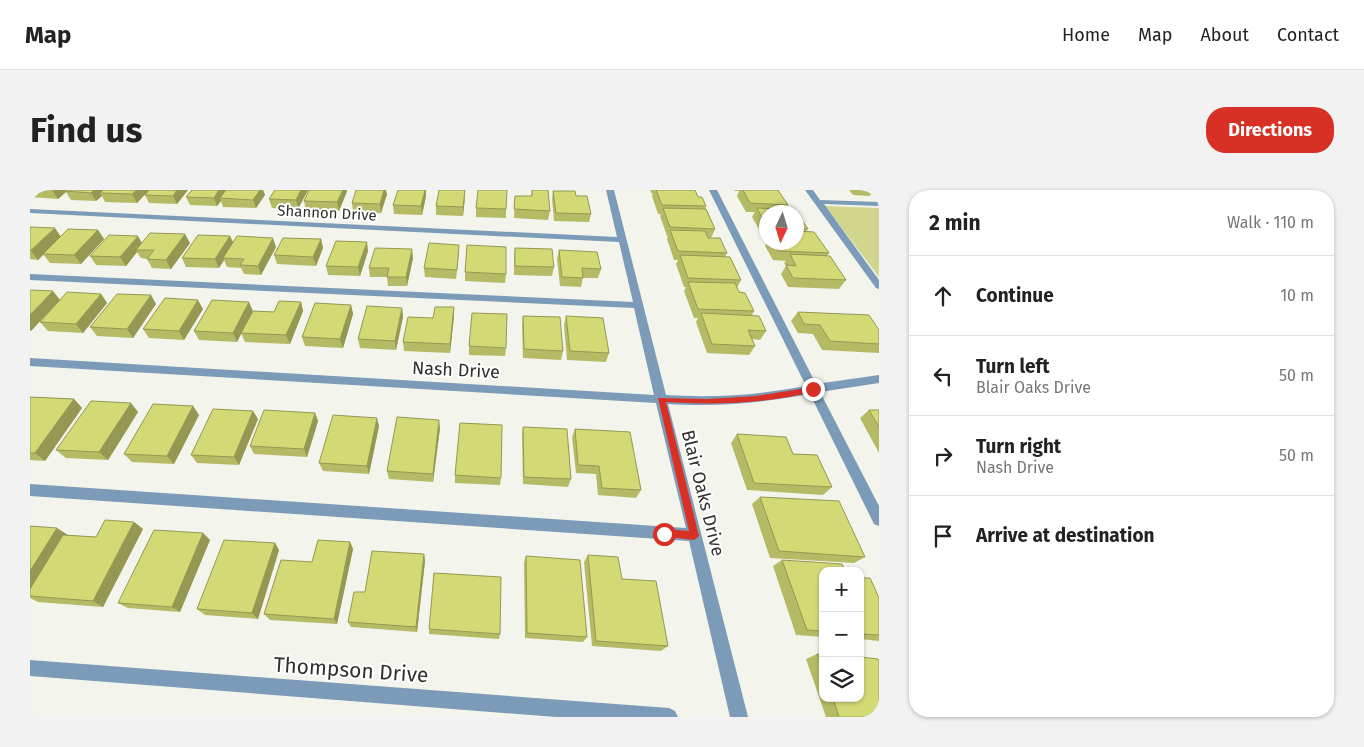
<!DOCTYPE html>
<meta charset="utf-8">
<style>
body{margin:0;font-family:"Fira Sans",sans-serif;background:#f2f2f2;color:#222}
.controls{position:absolute;right:15px;bottom:15px;display:grid;overflow:hidden;border-radius:10px;box-shadow:0 1px 4px #0004}
.controls button{width:45px;height:45px;display:grid;place-items:center;padding:0;border:0;border-bottom:1px solid #e0e0e0;background:#fff;color:#222;font:25px sans-serif}
.compass{position:absolute;left:729px;top:15px;width:45px;height:45px;border-radius:50%;background:#fff;box-shadow:0 1px 4px #0004;rotate:184deg}
.stop{position:absolute;width:15px;height:15px;margin:-11px;border:4px solid #d93025;border-radius:50%;background:#fff}
.stop.end{background:#d93025;border-color:#fff;box-shadow:0 1px 5px #0008}
.list{margin:0;padding:0;list-style:none}
h2{display:flex;justify-content:space-between;align-items:center;height:65px;margin:0;padding:0 20px;font-size:21px}
h2 small{font-size:16px;font-weight:400;color:#767676}
.list li{display:grid;grid-template-columns:32px 1fr auto;gap:15px;align-items:center;box-sizing:border-box;height:80px;padding:0 20px;border-top:1px solid #e0e0e0}
.list b{display:block;font-size:19px;white-space:nowrap}
.list p{margin:0;font-size:16px;white-space:nowrap;color:#767676}
.list em{font-size:16px;font-style:normal;color:#767676}
.icon{flex:none;width:28px;height:28px;fill:none;stroke:currentColor;stroke-width:2;stroke-linecap:round;stroke-linejoin:round}
.map{position:relative;flex:none;width:849px;height:527px;overflow:hidden;border-radius:20px}
header{display:flex;align-items:center;gap:30px;box-sizing:border-box;height:70px;padding:0 25px;background:#fff;border-bottom:1px solid #e0e0e0}
header strong{font-size:24px}
nav{display:flex;gap:28px;margin-inline-start:auto;font-size:18px}
.intro{display:flex;align-items:center;justify-content:space-between;box-sizing:border-box;height:120px;padding:0 30px}
h1{margin:0;font-size:35px}
.button{padding:12px 22px;border-radius:20px;background:#d93025;color:#fff;font-size:18px;font-weight:700}
main{display:flex;gap:30px;padding:0 30px}
aside{flex:1;background:#fff;border-radius:20px;box-shadow:0 1px 4px #0004}
.map>svg:first-child{display:block}
</style>
<header>
<strong>Map</strong>
<nav><a>Home</a><a>Map</a><a>About</a><a>Contact</a></nav>
</header>
<div class="intro"><h1>Find us</h1><a class="button">Directions</a></div>
<main>
<div class="map">
<svg width="849" height="527" viewBox="0 0 849 527">
<rect width="100%" height="100%" fill="#f3f4eb"/>
<path fill="#d1d68f" d="M795,16L849,18V87Z"/>
<g fill="none" stroke-linecap="round" stroke-linejoin="round">
<path fill="#7c9bb8" fill-rule="evenodd" d="M576,0H584L636,205C687,208 726,205 776,196L679,0H687L786,194L849,185V193L790,202L849,316V336L844,334L780,204C729,213 690,217 638,214L718,527H700L659,351L0,306V294L656,338L626,213L0,176V168L624,205L604,118L0,90V84L603,112L589,52L0,23V19L587,47Z
M775,0H783L790,10L849,12V16L794,14L849,90V99L846,98Z
M0,470L639,518L645,521L648,527H526L0,486Z"/>
</g>
<path fill="#b5bb65" d="M0,0H119L107,13L75,12L72,6L66,11L41,10L36,2L28,9L0,7Z
M119,0H158L147,14L119,13L115,5Z
M162,0H233L235,5L226,18L193,17L191,11L187,16L160,15L156,7Z
M245,0H278L268,19L242,18L239,9Z
M279,0H317V1L309,21L276,20L274,11Z
M502,0L520,21L518,30L484,28L485,6H501Z
M620,0H665L668,7L676,16L675,19L685,39L681,48L697,63L695,67L711,90L707,98L709,102L724,121L722,125L736,141L730,150L722,149L725,156L719,165L677,163L666,132L668,128H664L654,101L656,97H654L646,74L648,70H644L637,49L638,46H637L630,26L631,24H628L622,6L623,4H622Z
M704,0H748L758,15L755,19L765,20L778,39L776,41L784,42L799,63L797,66H800L816,90L809,99L758,97L751,84L756,76L754,73L756,71L743,70L735,56L737,52H766V22H736V46H733L722,27L725,22H716L707,6L709,1H705Z
M819,0H849V2L844,1L843,0L840,6L823,5Z
M523,1L546,6L561,24L559,32L524,31L522,9Z
M357,4L351,23L323,22L322,13Z
M396,6L392,25L364,24L363,15Z
M435,7L433,26L406,25V16Z
M446,18L476,19V28L446,27Z
M0,37L31,46L68,40L74,49L51,74L20,73L13,64L8,70L0,69Z
M200,46L203,52L246,57L231,85L214,84L211,78L197,77L194,70L189,78L156,77L152,68Z
M291,49L293,58L286,76L247,74L244,65Z
M112,52L160,53L141,79L122,78L117,69L111,68L107,62L96,76L66,75L60,66Z
M485,58L524,77L522,86L484,85V66Z
M529,60L571,79L568,88H553L551,97L530,96L527,69Z
M338,61L330,86L298,85L296,76Z
M429,64L426,89L395,87L394,78Z
M383,68L377,96H358L357,87H340L339,78Z
M435,82L476,84L475,93L435,91Z
M71,104L77,113L53,143L18,141L10,132Z
M271,112L273,121L260,154L215,152L211,143L207,152L169,150L164,141L223,121L244,122Z
M126,114L103,148L67,146L60,137Z
M321,115L323,124L313,158L275,156L272,147Z
M372,118L373,127L366,160L330,158L328,149Z
M173,119L154,150L119,148L113,139Z
M768,122L849,140V163L792,160L783,144L768,143L761,131Z
M424,126L420,163L374,161L373,152L403,128Z
M493,126L533,161L531,170L493,168L492,135Z
M536,126L579,163L576,172L537,170L534,135Z
M439,156L476,158L475,166L439,165Z
M0,207L44,209L52,218L15,271L0,270Z
M163,216L169,225L144,274L102,272L94,264Z
M839,220H849V263L830,228Z
M108,222L78,270L36,268L26,260Z
M285,223L288,231L277,267L224,264L220,256Z
M228,229L209,275L167,273L161,265Z
M349,236L339,284L293,281L289,273Z
M493,237L541,289L538,297L493,294L492,245Z
M410,238L403,292L359,289L357,281Z
M545,239L611,300L606,308L568,305L566,284L546,283L542,247Z
M707,244L763,264L802,297L793,305L717,300L701,253Z
M425,285L471,288L470,295L425,293Z
M730,307L835,367L824,373L740,368L722,314Z
M104,332L113,339L73,417L8,412L0,408V336L37,345L66,347Z
M173,343L180,350L150,422L98,418L88,413Z
M320,352L323,359L307,434L240,430L234,424L282,372Z
M245,353L249,360L228,429L175,425L167,419Z
M394,364L395,371L387,442L321,437L318,432L335,402Z
M558,365L592,389L638,456L631,461L562,456L554,372Z
M496,366L557,447L553,452L495,448L494,373Z
M752,370L793,381V447L766,445L743,376Z
M830,388L849,408V451L830,449Z
M399,439L470,444L469,449L399,444Z
M787,464L793,465V508H830L849,527H796L776,469Z"/>
<path fill="#949852" d="M22,0H38L35,1L36,2L28,9Z
M64,0H79L70,3L72,6L66,11L61,3Z
M107,0H119L107,13L102,4Z
M147,0H158L147,14L143,6Z
M189,0H199L190,8L191,11L187,16L184,8Z
M230,0H233L235,5L226,18L223,10Z
M271,0H278L268,19L266,10Z
M313,0H317V1L309,21L307,12Z
M354,0H356L357,4L351,23L350,14Z
M395,0H396V6L392,25L391,16Z
M436,0L435,7L433,26V17Z
M25,38L31,47L8,70L1,61Z
M68,40L74,49L51,74L44,65Z
M155,44L160,53L141,79L136,70Z
M108,46L113,55L106,60L107,62L96,76L90,67Z
M200,46L204,55L193,68L194,70L189,78L185,69Z
M243,48L246,57L231,85L228,76Z
M291,49L293,58L286,76L283,67Z
M337,52L338,61L330,86L328,77Z
M382,59L383,68L377,96L376,87Z
M23,101L30,110L1,141L0,140V125Z
M71,104L77,113L53,143L46,134Z
M121,105L126,114L103,148L97,139Z
M168,110L173,119L154,150L149,141Z
M219,112L223,121L207,152L203,143Z
M271,112L273,121L260,154L256,145Z
M321,115L323,124L313,158L310,149Z
M424,117V126L420,163V154Z
M372,118L373,127L366,160L365,151Z
M44,209L52,218L15,271L5,263Z
M101,213L108,222L78,270L69,262Z
M163,216L169,225L144,274L137,266Z
M223,221L228,229L209,275L204,267Z
M285,223L288,231L277,267L274,259Z
M347,228L349,236L339,284L337,276Z
M409,230L410,238L403,292V284Z
M104,332L113,339L73,417L63,411Z
M27,338L38,345L0,406V381Z
M173,343L180,350L150,422L142,417Z
M320,352L323,359L307,434L304,429Z
M245,353L249,360L228,429L222,423Z
M394,364L395,371L387,442L386,437Z"/>
<path fill="#d3d975" stroke="#949852" d="M36,0H64L61,3L35,1Z
M73,0H107L102,4L70,3Z
M119,0H147L143,6L115,5Z
M162,0H189L184,8L156,7Z
M196,0H230L223,10L190,8Z
M245,0H271L266,10L239,9Z
M279,0H313L307,12L274,11Z
M326,0H354L350,14L322,13Z
M368,0H395L391,16L363,15Z
M409,0H435L433,17L406,16Z
M448,0H477L476,19L446,18Z
M502,0H518L520,21L484,19L485,6H502Z
M626,0H665L668,7H672L676,16L632,15Z
M713,0H748L758,15L720,13Z
M523,1H545L546,6H557L561,24L526,23Z
M633,18L676,19L685,39L640,37Z
M727,18L765,20L778,39L766,38V22H736V35Z
M0,37L25,38L0,61Z
M38,39L68,40L44,65L13,64Z
M640,40L675,41L678,48H690L697,63L648,61Z
M766,41L784,42L799,63L749,61L744,52H766Z
M120,43L155,44L136,70L117,69L124,60H106Z
M79,45L108,46L90,67L60,66Z
M168,45L200,46L185,69L152,68Z
M207,46L243,48L228,76L210,75L214,69L193,68Z
M253,48L291,49L283,67L244,65Z
M306,51L337,52L328,77L296,76Z
M399,53L429,55L427,80L394,78Z
M437,55L476,57V84L435,82Z
M345,58L382,59L376,87H357L359,78H339Z
M485,58L522,59L524,77L485,76Z
M529,60L567,62L571,79L552,78L553,88L532,87Z
M760,64L800,66L816,90L763,88L756,75L766,76Z
M650,65L700,67L711,90L658,88Z
M658,92L705,93L709,102L715,103L724,121L668,119Z
M1,100L23,101L0,125V101Z
M37,102L71,104L46,134L10,132Z
M87,104L121,105L97,139L60,137Z
M135,108L168,110L149,141L113,139Z
M182,110L219,112L203,143L164,141Z
M249,111L271,112L256,145L211,143L223,121L244,122Z
M285,113L321,115L310,149L272,147Z
M337,116L372,118L365,151L328,149Z
M405,117H424L420,154L373,152L378,127L403,128Z
M768,122L839,125L849,140V154L800,151L790,135L774,134Z
M442,123L477,124L476,158L439,156Z
M671,123L729,126L736,141L718,140L725,156L682,154Z
M493,126L530,127L533,161L494,159Z
M536,126L573,128L579,163L540,161Z
M0,207L44,209L5,263H0Z
M61,211L101,213L69,262L26,260Z
M123,214L163,216L137,266L94,264Z
M183,219L223,221L204,267L161,265Z
M234,220L285,223L274,259L220,256Z
M839,220H849V237Z
M303,225L347,228L337,276L289,273Z
M367,227L409,230L403,284L357,281Z
M430,233L472,235L471,288L425,285Z
M493,237L537,239L541,289L494,287Z
M545,239L600,242L611,300L572,298L569,276L548,275Z
M707,244L756,247L763,264L787,265L802,297L724,293Z
M730,307L809,311L835,367L749,361Z
M75,330L104,332L63,411L0,406V399L33,345L66,347Z
M0,336L27,338L0,381Z
M124,340L173,343L142,417L88,413Z
M194,350L245,353L222,423L167,419Z
M288,350L320,352L304,429L234,424L251,370L282,372Z
M342,361L394,364L386,437L318,432L324,402H335Z
M558,365L588,367L592,389L626,391L638,456L566,451Z
M496,366L550,370L557,447L497,443Z
M752,370L812,374L815,381H793V441L777,440Z
M404,383L471,387L470,444L399,439Z
M830,388H840L849,408V445L830,444Z
M787,464L793,465V481Z
M830,467L848,469L849,471V527H809L803,508H830Z"/>
<path fill="#d93025" d="M783,197H785V201C737,214 686,215 636,212L669,346L664,350L631,346V341L634,339L659,341L628,208L677,209L726,206Z"/>
<g text-anchor="middle" stroke-width="4" stroke-linejoin="round" paint-order="stroke">
<g font-size="15" fill="#30302d" stroke="#fff">
<text transform="translate(297 23) rotate(3)" y="5">Shannon Drive</text>
</g>
<g font-size="18" fill="#30302d" stroke="#fff">
<text transform="translate(426 180) rotate(3)" y="6">Nash Drive</text>
<text transform="translate(673 303) rotate(76)" y="6">Blair Oaks Drive</text>
</g>
<g font-size="21" fill="#30302d" stroke="#fff">
<text transform="translate(321 480) rotate(4)" y="7">Thompson Drive</text>
</g>
</g>
</svg>
<div class="controls">
<button>+</button>
<button>−</button>
<button><svg class="icon" aria-label="layers" viewBox="0 0 24 24"><path d="M12 4l9 5-9 5-9-5zM3 14l9 5 9-5"/></svg></button>
</div>
<svg class="compass" viewBox="-18 -18 36 36"><path d="M0-13l5 13h-10z" fill="#e53935"/><path d="M0 13l5-13h-10z" fill="#767676"/></svg>
<div class="stop" style="left:634px;top:344px"></div>
<div class="stop end" style="left:783px;top:199px"></div>
</div>
<aside>
<h2>2 min<small>Walk · 110 m</small></h2>
<ul class="list">
<li><svg class="icon" aria-label="ahead" viewBox="0 0 24 24"><path d="M12 20V5M6 11l6-6 6 6"/></svg><div><b>Continue</b></div><em>10 m</em></li>
<li><svg class="icon" aria-label="left" viewBox="0 0 24 24"><path d="M17 20v-9H6M10 6l-5 5 5 5"/></svg><div><b>Turn left</b><p>Blair Oaks Drive</p></div><em>50 m</em></li>
<li><svg class="icon" aria-label="right" viewBox="0 0 24 24"><path d="M7 20v-9h11M14 6l5 5-5 5"/></svg><div><b>Turn right</b><p>Nash Drive</p></div><em>50 m</em></li>
<li><svg class="icon" aria-label="arrive" viewBox="0 0 24 24"><path d="M6 21V4h12l-3 4 3 4H6"/></svg><div><b>Arrive at destination</b></div></li>
</ul>
</aside>
</main>
